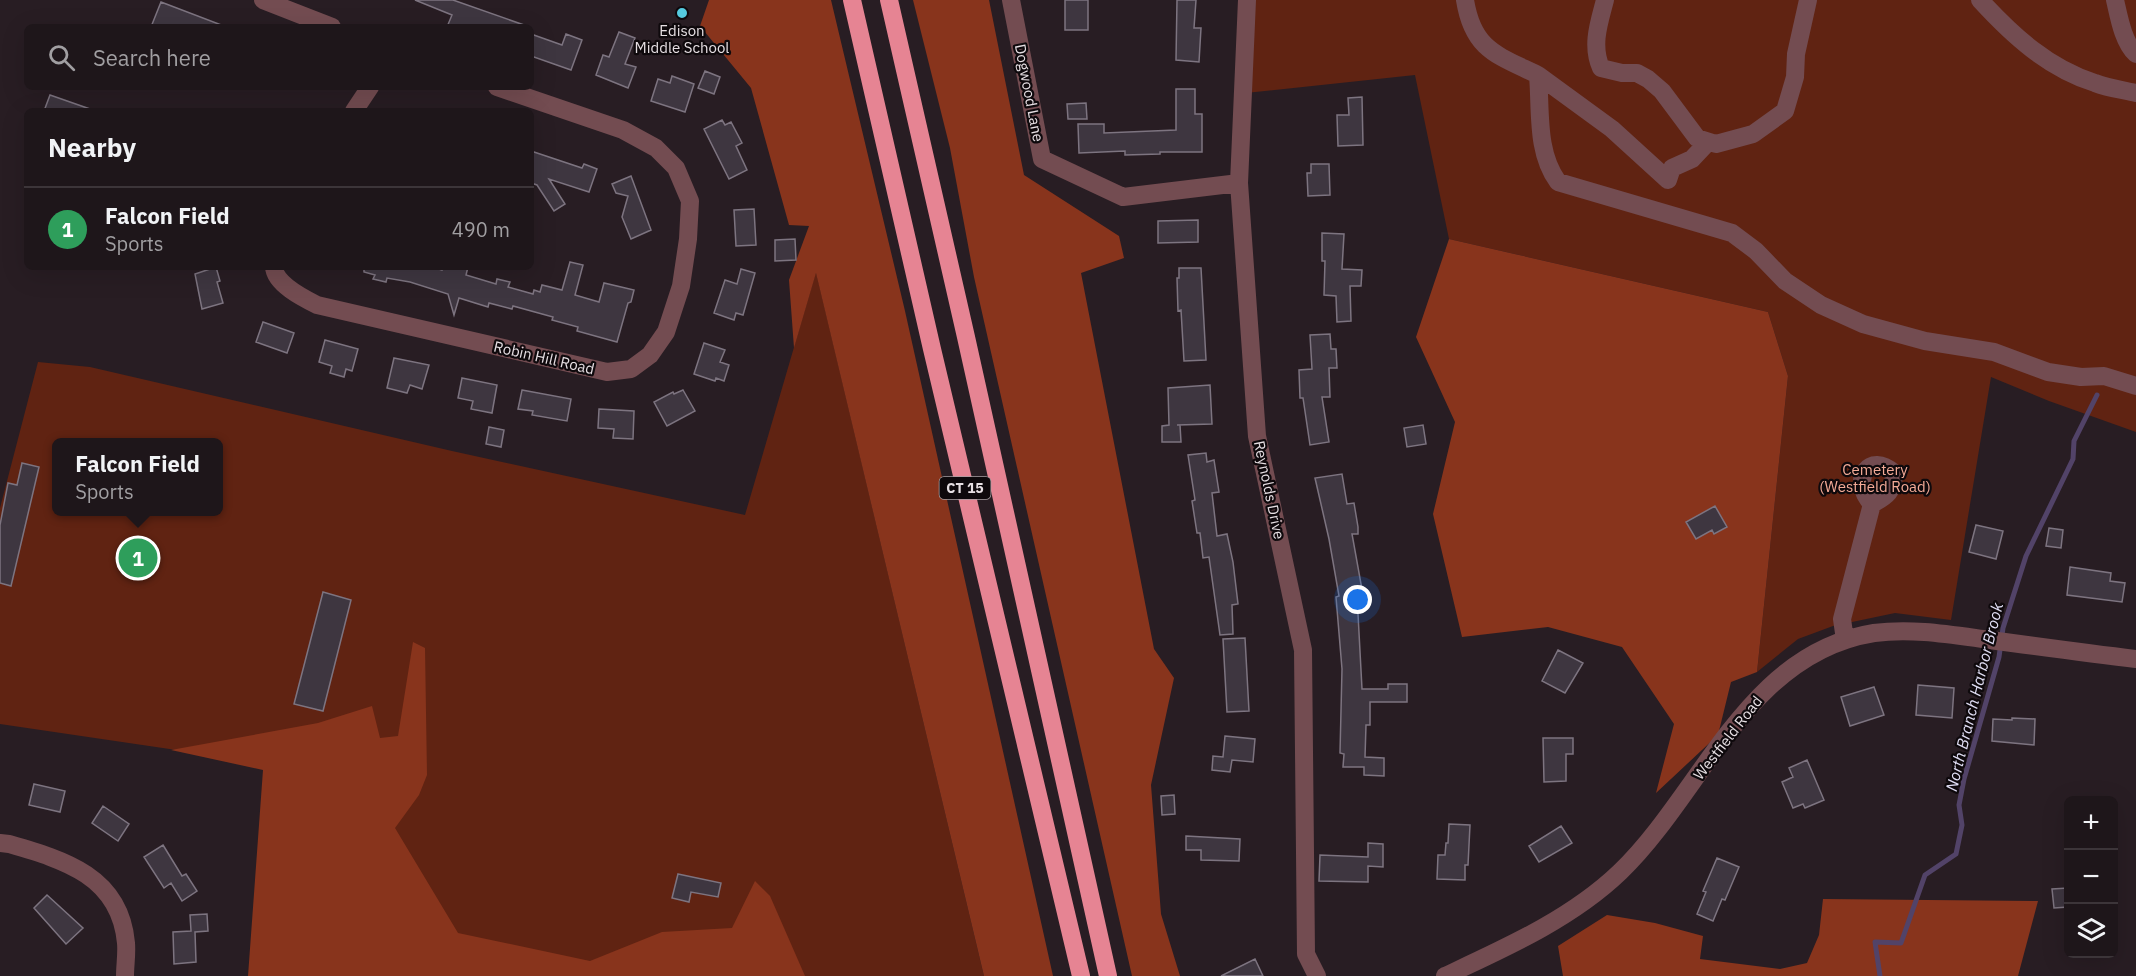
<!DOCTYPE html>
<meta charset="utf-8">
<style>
body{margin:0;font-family:"IBM Plex Sans",sans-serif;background:#2b2327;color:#f1f3f6}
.controls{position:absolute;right:18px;bottom:18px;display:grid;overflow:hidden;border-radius:9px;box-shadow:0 6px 24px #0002}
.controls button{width:54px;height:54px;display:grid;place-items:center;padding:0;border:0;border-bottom:2px solid #3c3539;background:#1e161a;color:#f1f3f6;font:30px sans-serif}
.you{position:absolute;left:1358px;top:600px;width:21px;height:21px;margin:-15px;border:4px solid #fff;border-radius:50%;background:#1a73e8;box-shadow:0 0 0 9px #1a73e833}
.badge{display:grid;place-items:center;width:39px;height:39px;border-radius:50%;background:#55cadf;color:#fff;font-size:20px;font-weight:700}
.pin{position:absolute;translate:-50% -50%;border:3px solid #fff;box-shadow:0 2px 6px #0006}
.popup{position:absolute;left:52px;top:438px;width:171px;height:78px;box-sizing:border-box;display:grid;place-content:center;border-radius:9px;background:#1e161a;filter:drop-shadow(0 2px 4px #0005);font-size:20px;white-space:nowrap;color:#a19fa2}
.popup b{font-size:22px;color:#f1f3f6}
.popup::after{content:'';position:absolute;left:50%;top:100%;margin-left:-12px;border:12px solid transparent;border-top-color:#1e161a}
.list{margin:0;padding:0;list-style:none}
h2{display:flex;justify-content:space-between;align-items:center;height:78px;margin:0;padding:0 24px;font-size:26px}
h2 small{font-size:20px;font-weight:400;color:#a19fa2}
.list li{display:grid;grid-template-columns:39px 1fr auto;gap:18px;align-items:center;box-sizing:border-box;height:84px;padding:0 24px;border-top:2px solid #3c3539}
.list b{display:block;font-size:22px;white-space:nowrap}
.list p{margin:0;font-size:20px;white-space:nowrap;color:#a19fa2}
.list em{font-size:20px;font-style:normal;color:#a19fa2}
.icon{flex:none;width:33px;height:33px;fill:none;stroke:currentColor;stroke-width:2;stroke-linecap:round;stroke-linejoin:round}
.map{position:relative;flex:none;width:2136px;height:976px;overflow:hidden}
.search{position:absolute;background:#1e161a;box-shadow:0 6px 24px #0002;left:24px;top:24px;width:510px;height:66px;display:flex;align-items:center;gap:15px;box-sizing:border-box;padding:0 21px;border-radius:9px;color:#a19fa2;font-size:22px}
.panel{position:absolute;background:#1e161a;box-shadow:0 6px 24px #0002;left:24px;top:108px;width:510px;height:162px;border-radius:9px}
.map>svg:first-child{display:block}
</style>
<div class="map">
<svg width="2136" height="976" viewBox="0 0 2136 976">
<rect width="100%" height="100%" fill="#281d23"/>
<path fill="#602312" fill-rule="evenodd" d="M1240,0H2136V432L2049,401L1991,377L1951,620L1895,613L1833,626L1798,639L1757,672L1788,376L1768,312L1449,239L1415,75L1236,94Z
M816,272L984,976H292L372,779L0,724V508L38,362L90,367L452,451L745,515ZM57,442H219V512H57Z"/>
<path fill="#88341c" d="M709,0H831L905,311L1053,976H984L816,273L794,348L789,280L809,226L789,225L751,88L700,26Z
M913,0H989L1024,175L1119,236L1124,258L1081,273L1154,649L1174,678L1151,785L1161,914L1180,976H1132L974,277L950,148Z
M1449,239L1768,312L1788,376L1757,672L1731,682L1718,735L1656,793L1674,724L1622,647L1548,627L1462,637L1433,514L1455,422L1416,337Z
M413,642L425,648L427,775L419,795L395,828L458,933L590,961L662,932L732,928L755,881L770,896L805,976H248L263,770L171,750L318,723L372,706L380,738L398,736Z
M1823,899L2038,901L2018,976H1563L1558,946L1607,915L1655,923L1703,936L1700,959L1780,969L1807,963L1819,935Z"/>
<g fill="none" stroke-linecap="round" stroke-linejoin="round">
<path stroke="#524368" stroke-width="5" d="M1880,976L1875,942L1901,943L1925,875L1956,854L1962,825L1959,805L1964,779L1999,657L2003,628L2026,556L2073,459L2074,441L2097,395"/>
</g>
<path fill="#3e3640" stroke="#7d7480" stroke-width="1.5" d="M415,0H453L524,25L523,27H447L452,15Z
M1065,0H1088V30H1065Z
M1177,0H1196L1194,28H1201L1199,62L1176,60Z
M161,2L224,26V27H151Z
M619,32L635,38L625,64L636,67L628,88L596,75L603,55L609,57Z
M531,34L562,45L566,34L582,40L571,70L531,56Z
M705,71L720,77L714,94L698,88Z
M672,76L694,84L685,112L651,101L658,79L670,83Z
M1176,89H1195V114H1202V152H1160V154L1125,155V151L1079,153L1078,124H1104V133L1176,130Z
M50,95L90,109L89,111H44Z
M1362,97L1363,145L1338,146L1337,115H1349L1348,98Z
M1086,103L1087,119H1068L1067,104Z
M722,120L725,125L731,122L742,143L736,146L747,170L729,179L704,129Z
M531,151L582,168L584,164L597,169L589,192L549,179L565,204L554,211L537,185L531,183Z
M1311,164H1329L1330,195L1308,196L1307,173H1311Z
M631,176L651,230L631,239L622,217L628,196L616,193L612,184Z
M754,209L756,245L736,246L734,210Z
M1198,220V242L1158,243V221Z
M1322,233L1344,234L1342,269L1362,270L1361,286H1350L1351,321L1337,322L1336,296L1324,295L1325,261H1322Z
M795,239L796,260L775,261V240Z
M570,262L583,265L575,295L599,302L604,283L634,290L631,302L628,303L617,342L577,331L578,327L552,320L553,317L513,306L512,309L489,303L488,307L459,298L454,315L448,294L410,282L387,278L386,282L373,279L375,275L364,272V267H432L442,270L443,267H468L466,275L496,284L497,279L510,282L508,287L533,294L534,290L540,292L542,285L562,290Z
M216,267L220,281L217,282L223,303L202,309L195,274Z
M1179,268H1201L1206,360L1184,361L1181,310L1178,311L1177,278H1179Z
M741,269L755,273L743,315L736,313L734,320L714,313L725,280L737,284Z
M263,322L294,333L287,353L256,342Z
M1330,334L1331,349H1336L1337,368H1329L1330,397H1322L1329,442L1310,445L1303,398H1300L1299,370L1312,369L1310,335Z
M325,340L358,349L352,371L346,369L344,377L330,373L332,366L319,362Z
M704,343L725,350L720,362L729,365L724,381L716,378L715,381L694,374Z
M394,358L429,365L422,389L410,385L407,393L387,388Z
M462,378L497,385L492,413L471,409L473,401L458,398Z
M1210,385L1212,424L1177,425H1180L1181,442H1162V426L1169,425L1168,388Z
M522,390L571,399L567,421L532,415L533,411L518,409Z
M683,390L695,411L667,426L654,402L673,392L674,394Z
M599,409L634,411L633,439L613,438L614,429L598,428Z
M1423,425L1426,444L1407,447L1404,428Z
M489,427L504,430L501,447L486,444Z
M1206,453L1207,462L1214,460L1219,492L1212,493L1217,536L1227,534L1233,562L1238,604L1232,605L1233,634L1220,635L1209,557L1203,558L1200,533H1197L1192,501L1195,500L1188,455Z
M22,463L39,467L11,586L0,583V525L8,483L17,485Z
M1342,474L1347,504L1354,503L1358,527V534H1352L1363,595H1357L1362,689H1388V684H1407V702H1370V725H1366L1365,757L1384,758V776L1364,775V767H1343L1344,754L1340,753L1342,669L1336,597L1339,596L1329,539L1315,478Z
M1715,506L1727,527L1714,534L1712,530L1696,539L1686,522Z
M1976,525L2003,531L1996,559L1969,552Z
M2049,528L2063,530L2061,548L2046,546Z
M2070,567L2111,573L2110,581L2125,583L2122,602L2067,595Z
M323,592L351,600L323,711L294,704Z
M1245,638L1249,711L1227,712L1223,639Z
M1558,650L1583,663L1565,693L1542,681Z
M1918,685L1954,688L1952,718L1916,715Z
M1874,687L1884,715L1850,726L1841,697Z
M2012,718L2035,719L2034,745L1992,741L1993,719L2012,720Z
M1225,736L1255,739L1253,762L1232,760L1230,772L1212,770L1213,756L1223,757Z
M1543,738H1573V754H1566V781L1544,782Z
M1807,760L1824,800L1805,808L1803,804L1793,808L1782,782L1793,777L1789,768Z
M34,784L65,791L60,812L29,805Z
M1174,795L1175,814L1162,815L1161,796Z
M103,806L129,824L118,841L92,823Z
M1449,824L1470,825L1468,865H1465V880L1437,879L1438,855H1445L1446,843H1448Z
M1561,826L1572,843L1539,862L1529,846Z
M1186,836L1240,839L1239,861L1201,860V850H1186Z
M1368,843L1383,844V867L1368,866V882L1319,881L1320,855L1368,857Z
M163,845L182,876L186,874L197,891L182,901L171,883L164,888L144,857Z
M1717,858L1739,867L1725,900L1722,899L1713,921L1697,914L1706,892L1703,891Z
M678,874L721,883L718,897L691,892L689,902L672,898Z
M2068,888V907L2054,908L2052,889Z
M47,895L83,928L66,944L34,908Z
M207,914L208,931L195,932L196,962L174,964L173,932L191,931L190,915Z
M1255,959L1263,976H1221Z"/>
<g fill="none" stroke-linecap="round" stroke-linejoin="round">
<path stroke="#734c51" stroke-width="18" d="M263,0L332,27
M1011,0L1042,159L1123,197L1239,183
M1247,0L1239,183L1257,436L1303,650L1306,954L1317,976
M1465,0C1473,50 1497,55 1538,75C1541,111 1536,152 1558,182L1732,233L1756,251L1785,281L1821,305L1863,324L1925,341L1994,352L2048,372L2081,377L2104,376L2136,386
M1605,0C1599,23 1591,45 1601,68L1622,73H1637L1648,79L1662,91L1697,138L1716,144L1753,134L1785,111L1795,77L1796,54L1808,0
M1980,0C2013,36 2048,68 2095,83C2108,88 2123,90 2136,93
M2115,0C2119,17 2123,42 2136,54
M1538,75L1612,129L1668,180L1672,168L1692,159L1708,142
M354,111L370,87
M274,267C275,284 303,298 317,305L607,372L631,369L650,355L666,332L681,286L688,239L690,201L676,168L656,148L623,130L497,87
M1845,640L1842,619L1872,504C1887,496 1894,491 1894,473C1870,451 1849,479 1872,504
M0,843L9,844C64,860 120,876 126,943C127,954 125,965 125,976
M1445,976C1505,948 1571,919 1620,872C1703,792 1747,653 1874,633C1910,628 1947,634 1983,639C2034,646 2085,653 2136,659"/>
<path stroke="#e68493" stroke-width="18" d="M852,0L932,349L1081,976
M889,0L966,337L1108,976"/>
</g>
<circle fill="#55cadf" stroke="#0e090c" stroke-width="2" cx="682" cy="13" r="6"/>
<g text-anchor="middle" stroke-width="4.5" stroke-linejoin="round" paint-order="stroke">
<rect fill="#0e090c" stroke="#a59fa2" stroke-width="1.5" x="939.5" y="477" width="51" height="22" rx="4.5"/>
<g font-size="14" font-weight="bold" fill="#e6dfe3">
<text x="965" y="493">CT 15</text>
</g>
<g font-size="15" fill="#e6dfe3" stroke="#0e090c">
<text x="682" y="36">Edison<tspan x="682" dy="17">Middle School</tspan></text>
</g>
<g font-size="15" fill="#e6dfe3" stroke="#0e090c">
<text transform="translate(1029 93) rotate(79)" y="5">Dogwood Lane</text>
<text transform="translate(544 358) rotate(13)" y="5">Robin Hill Road</text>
<text transform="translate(1269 490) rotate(78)" y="5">Reynolds Drive</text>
<text transform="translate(1728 738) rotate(-52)" y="5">Westfield Road</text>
</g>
<g font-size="15" fill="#f4ab97" stroke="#0e090c">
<text x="1875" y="475">Cemetery<tspan x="1875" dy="17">(Westfield Road)</tspan></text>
</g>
<g font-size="16" font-style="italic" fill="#e1dff5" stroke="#0e090c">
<text transform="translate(1974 697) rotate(-76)" y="6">North Branch Harbor Brook</text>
</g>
</g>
</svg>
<div class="controls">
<button>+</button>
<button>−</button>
<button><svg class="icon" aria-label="layers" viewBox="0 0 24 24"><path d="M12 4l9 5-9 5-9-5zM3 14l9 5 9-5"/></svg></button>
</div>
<div class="you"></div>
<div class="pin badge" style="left:138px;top:558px;background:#2e9e5b">1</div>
<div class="popup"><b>Falcon Field</b>Sports</div>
<div class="search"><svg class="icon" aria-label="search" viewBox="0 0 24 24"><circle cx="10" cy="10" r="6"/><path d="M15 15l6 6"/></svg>Search here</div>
<section class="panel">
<h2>Nearby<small></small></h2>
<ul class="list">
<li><span class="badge" style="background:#2e9e5b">1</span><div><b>Falcon Field</b><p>Sports</p></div><em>490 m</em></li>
</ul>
</section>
</div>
